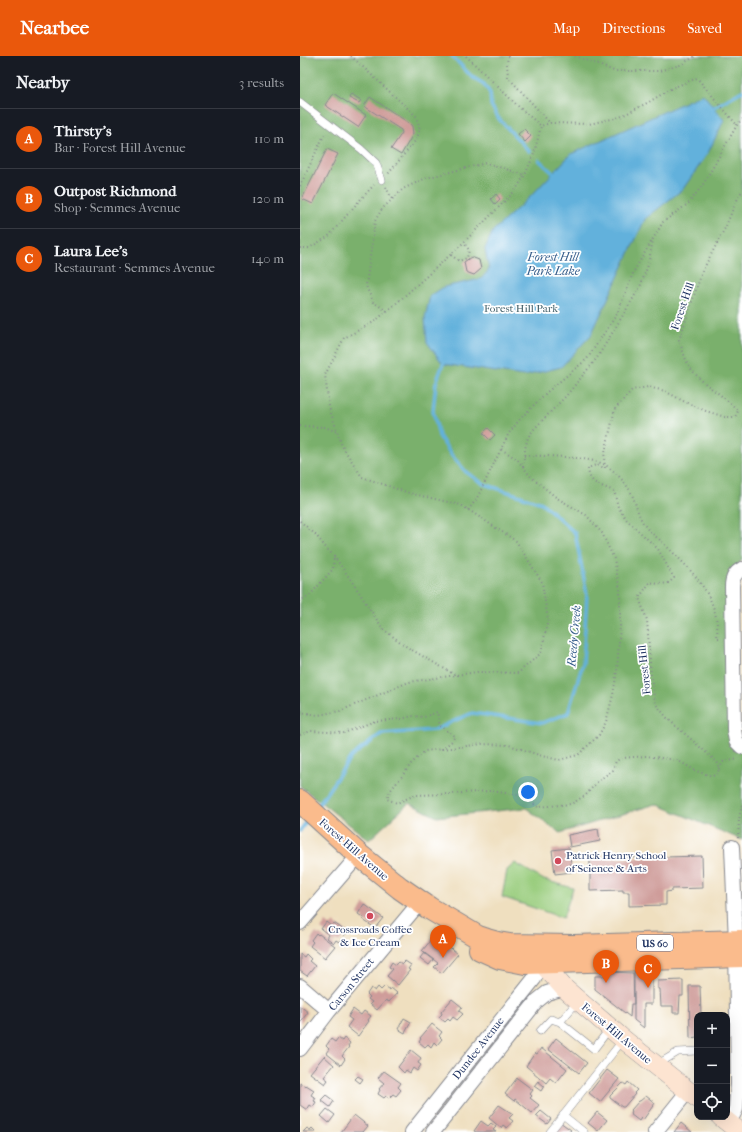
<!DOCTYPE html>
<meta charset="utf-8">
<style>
body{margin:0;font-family:"IM FELL French Canon",serif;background:#20242c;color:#f1f3f6}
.controls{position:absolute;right:12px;bottom:12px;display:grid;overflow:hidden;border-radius:8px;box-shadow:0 4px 16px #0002}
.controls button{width:36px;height:36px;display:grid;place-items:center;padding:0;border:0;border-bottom:1px solid #363941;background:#171b24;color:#f1f3f6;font:20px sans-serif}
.you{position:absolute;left:228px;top:736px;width:14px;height:14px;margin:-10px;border:3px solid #fff;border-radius:50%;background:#1a73e8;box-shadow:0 0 0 6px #1a73e833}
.badge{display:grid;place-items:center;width:26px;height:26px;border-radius:50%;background:#ea580c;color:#fff;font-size:13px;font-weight:700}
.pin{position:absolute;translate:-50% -33px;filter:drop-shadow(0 1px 2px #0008)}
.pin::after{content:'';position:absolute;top:21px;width:14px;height:12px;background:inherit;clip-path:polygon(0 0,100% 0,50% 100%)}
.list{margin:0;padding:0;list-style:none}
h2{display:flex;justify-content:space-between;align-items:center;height:52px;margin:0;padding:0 16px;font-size:17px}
h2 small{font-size:13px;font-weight:400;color:#9ea1a6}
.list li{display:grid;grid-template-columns:26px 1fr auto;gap:12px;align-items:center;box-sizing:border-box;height:60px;padding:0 16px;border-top:1px solid #363941}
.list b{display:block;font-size:15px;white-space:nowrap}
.list p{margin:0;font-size:13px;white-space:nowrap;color:#9ea1a6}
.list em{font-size:13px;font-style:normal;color:#9ea1a6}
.icon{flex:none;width:22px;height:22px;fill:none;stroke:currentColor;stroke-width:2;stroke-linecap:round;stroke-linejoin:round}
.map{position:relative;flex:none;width:442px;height:1076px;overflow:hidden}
header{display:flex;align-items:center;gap:24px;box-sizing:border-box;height:56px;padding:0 20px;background:#ea580c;color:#fff}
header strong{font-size:19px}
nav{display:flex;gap:22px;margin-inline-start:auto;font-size:14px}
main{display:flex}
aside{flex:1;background:#171b24}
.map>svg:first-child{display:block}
</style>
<header>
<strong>Nearbee</strong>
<nav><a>Map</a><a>Directions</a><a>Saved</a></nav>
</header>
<main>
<aside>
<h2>Nearby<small>3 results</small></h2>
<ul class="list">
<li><span class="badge">A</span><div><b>Thirsty's</b><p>Bar · Forest Hill Avenue</p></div><em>110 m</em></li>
<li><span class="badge">B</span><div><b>Outpost Richmond</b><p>Shop · Semmes Avenue</p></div><em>120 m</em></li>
<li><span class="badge">C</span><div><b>Laura Lee's</b><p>Restaurant · Semmes Avenue</p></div><em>140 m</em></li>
</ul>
</aside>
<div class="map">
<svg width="442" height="1076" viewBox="0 0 442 1076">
<rect width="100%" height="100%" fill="#fff"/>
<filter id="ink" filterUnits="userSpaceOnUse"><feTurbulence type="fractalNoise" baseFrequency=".025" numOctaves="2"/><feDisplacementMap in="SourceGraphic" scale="8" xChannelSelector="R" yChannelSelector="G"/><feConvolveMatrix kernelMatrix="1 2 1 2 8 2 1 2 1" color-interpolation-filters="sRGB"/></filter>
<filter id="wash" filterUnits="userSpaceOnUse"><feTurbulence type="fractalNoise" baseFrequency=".012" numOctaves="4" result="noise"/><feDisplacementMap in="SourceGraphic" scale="16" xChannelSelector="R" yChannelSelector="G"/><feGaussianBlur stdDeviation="0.9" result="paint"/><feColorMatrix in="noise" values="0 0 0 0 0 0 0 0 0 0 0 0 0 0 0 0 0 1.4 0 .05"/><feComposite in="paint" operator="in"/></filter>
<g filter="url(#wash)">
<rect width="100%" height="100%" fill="#efdfbf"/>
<path fill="#98cc7c" stroke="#5a7e6d" d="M215,807L244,824L273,832L263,862L202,841L207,814Z"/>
<path fill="#7ab06c" stroke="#4a7065" d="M0,0H442V503L432,518L435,677L442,690V784L356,748L260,777L226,752L137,761L109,747L69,784L0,730Z"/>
<path fill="#62b1dc" stroke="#3e709d" d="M403,38L424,64L408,97L383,133L345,163L291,279L261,311L224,320L143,308L127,286L125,262L130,240L144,231L181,223L189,214L185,193L193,175L231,140L271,98Z"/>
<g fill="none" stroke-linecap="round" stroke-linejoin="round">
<path stroke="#62b1dc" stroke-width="3.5" d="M152,0L172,21L184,28L190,37L191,49L199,63L229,95
M414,51L442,35
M239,104L253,117
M17,751L51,701L81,678L134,674L172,657L242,667L268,657L283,607L287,538L275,477L242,447L184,428L167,417L152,400L139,380L133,355L136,327L143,308
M0,775L8,763"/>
</g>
<g id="blocks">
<path fill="#cf9c9a" d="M33,37L66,59L58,71L25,49Z
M51,38L61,44L59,47L49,42Z
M70,41L109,67L112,70L113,78L101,99L91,93L102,77L101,74L64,50Z
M224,73L231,80L225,86L218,78Z
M27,93L38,98L13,148L2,143Z
M196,138L200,143L195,148L191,143Z
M171,201L179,204L181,213L174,219L166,216L164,206Z
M188,372L195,379L190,384L183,377Z
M298,773L300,785L270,791L268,779Z
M269,792L272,816L255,818L252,794Z
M402,800L403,832L372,833V835L366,836V849L329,850V836H323V834L290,835V803Z
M64,848L83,862L75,872L63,864L64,862L58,858Z
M26,866L31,870L34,867L47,876L39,886L36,884L34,887L27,882L29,879L21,873Z
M16,877L18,879L19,878L35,890L25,902L10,890L13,886L11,884Z
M135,879L158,898L142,917L134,911L138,907L122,895Z
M124,897L133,904L129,909L120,902Z
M0,898L4,901L6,898L11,903L9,905L15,910L7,920L0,915Z
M105,905L111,909L108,913L110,914L98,929L87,920L93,913L89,911L92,906L96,909L99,906L102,908Z
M306,916L333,917L334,948H331L330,961L295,933V920H306Z
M334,916H352V948H344V972L334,964Z
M383,924V940H380L379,957H373V950H361L360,933H358V925Z
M85,930L90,934L91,932L97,937L89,946L86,944L77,954L70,948L72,946L68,943L70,941L67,938L71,932L75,935L78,931L81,934Z
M389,930H400L401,959H397V981L390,982Z
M152,943L162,951L159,955L163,958L157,964L153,961L150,965L148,963L145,966L139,961L142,958L141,956Z
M0,950L8,956L0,967Z
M53,953L61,959L64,955L71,960L68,964L69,965L58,980L47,971L52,964L48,961Z
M104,962L111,966L105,977L98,973Z
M132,968L142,976L139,980L142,983L137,989L134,986L131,991L128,988L125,991L119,986L121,983L120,982Z
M38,982L42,985L44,982L50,987L48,990L49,991L42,1000L45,1003L41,1009L26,997L29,993L26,990L31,983L35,986Z
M256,982L287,1007L279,1017L248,993Z
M241,992L267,1013L256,1027L250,1022L246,1027L226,1010L235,997L237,998Z
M111,994L121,1002L118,1007L121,1009L117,1015L113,1012L110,1017L106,1014L104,1017L98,1011Z
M24,1000L34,1009L24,1021L28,1024L25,1028L10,1017Z
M307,1014L319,1023L300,1046L289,1037Z
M84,1015L101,1027L98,1031L101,1034L96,1040L93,1038L89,1042L86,1040L84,1042L78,1038L80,1034L79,1033L84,1027L78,1022Z
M58,1020L63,1023L60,1027L55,1023Z
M217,1022L233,1034L230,1038L232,1040L230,1042L239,1049L232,1057L215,1043L214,1045L205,1038Z
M238,1025L244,1030L241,1035L234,1030Z
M328,1026L337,1034L334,1037L335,1038L324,1051H322L310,1042V1040L323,1027L326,1029Z
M0,1027L5,1030L6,1029L14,1034L11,1039L16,1042L14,1045L16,1046L13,1051L10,1049L7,1054L0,1049Z
M26,1039L34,1045L30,1051L21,1044Z
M346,1040L355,1047L343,1064L341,1062L339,1065L330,1058L332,1055L331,1054L339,1045H340Z
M199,1049L213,1058L209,1062L213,1065L207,1072L203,1069L201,1072L189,1062Z
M27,1053L35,1059L29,1067L21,1060Z
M241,1055L251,1063L247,1068L236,1060Z
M297,1056L307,1064L298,1075L288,1067Z
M54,1059L68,1070L63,1076H41Z
M181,1065L188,1070L191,1067L196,1071L193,1074L196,1076H176L174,1075Z
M260,1066L271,1074L269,1076H252Z
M381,1067L392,1076H374Z
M7,1072L10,1074L12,1072L16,1076H3Z"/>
</g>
</g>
<g filter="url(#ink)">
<use href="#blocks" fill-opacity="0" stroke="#85878e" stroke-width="1"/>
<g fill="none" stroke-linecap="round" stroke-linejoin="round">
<defs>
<path id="lane" d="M0,46L61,93L76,107L82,124
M278,945L260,966L294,993L310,972
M240,975L251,963L260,966
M358,1008L378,996L397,995
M263,1059L284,1076
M250,1076L323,984"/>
<path id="street" d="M442,513C434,517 432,523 432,531L434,674L436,685L442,691
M0,867L59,799
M0,930L29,955
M0,993L29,955L120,846
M429,1067L436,1053L438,1028L436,886L432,791
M112,1076L234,923L242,907
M133,1076L237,945L247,937L264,932
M355,1076L388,1035"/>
<path id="secondary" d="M241,895L242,907L264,932L323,983L397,1042
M421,1061L440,1076"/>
<path id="primary" d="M0,745L59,799L100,832L129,852L178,881L187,884L198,887L210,889L274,890L442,885
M180,893L200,902L225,907L442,900"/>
</defs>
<use href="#lane" stroke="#85878e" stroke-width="8"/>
<use href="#street" stroke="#85878e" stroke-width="16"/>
<use href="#secondary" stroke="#85878e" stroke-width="20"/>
<use href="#primary" stroke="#85878e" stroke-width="24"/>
<path stroke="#85878e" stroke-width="2" stroke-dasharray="1 3" stroke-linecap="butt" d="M51,0L116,60L120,74L116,84L88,118
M166,0L220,52L241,70L250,67L289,68L320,61L349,46L372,32L397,22L437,69
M208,0L207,7L208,21L250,67
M275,0L314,15H359L380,9L396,0
M0,130L25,77
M86,131L92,143
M0,192H9L28,181L59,145L74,129
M151,199L159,205L167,202L169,194L164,187
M87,255L73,246L66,230L75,165L82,153L103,133L126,122L186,107L225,119
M0,370L25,371L37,376
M224,400C240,399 293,401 305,409C314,414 323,424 329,433C336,444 337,460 346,471C350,477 357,481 362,486C389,512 421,540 417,582H421
M223,411L225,393L228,381L234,373L266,340L297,302L340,231L348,209L353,184
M168,454L176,444L209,377L221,362L247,336L287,303L317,258L334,215L363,166L389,147L404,127L437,69L442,63
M0,465L15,478L27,493L34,500L33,513L10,539L0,545
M34,500L53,527L83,573L107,591L155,619
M0,656L18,659L40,655L109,626L177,616L218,617L241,597L248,564L242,526L216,485L161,449L109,437L62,421L42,390L29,351L25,319L44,282L74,266L100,244L159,191L215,135L225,119L234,98L241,70
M0,679L11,675L44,677L75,665L101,663L112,660L124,661L137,656L140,670L155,680L152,685L142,693L125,695L111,708L103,719L90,735L87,743L97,747L115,739L150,738L189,735L221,739L238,751L271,748L286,739L298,725L313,714L316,705L322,702L346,700L377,704L396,715L412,720L418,718L419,710L417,706L368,663L355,647L351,620L347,564L339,542L350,526L358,528L369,527L374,522L358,493L326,463L318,451L314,435C301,429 289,429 288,412L296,409L305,412L304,401L315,353L332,334L348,331L365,335L383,345L406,355L425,361H435L438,355C424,338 399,328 388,308C384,300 382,292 379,284L402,216L426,170L435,148L442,135
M142,693L182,688L209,689L242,700L259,704L278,699L299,679L306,666L313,639L317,615L320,570V534L314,503L302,477L286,459L257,442L231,421L217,403L201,393
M419,713L423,706L438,703
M438,782L439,764L442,748"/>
<use href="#lane" stroke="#fff" stroke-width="7"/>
<use href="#street" stroke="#fff" stroke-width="14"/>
<use href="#secondary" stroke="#fde4d1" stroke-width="19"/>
<use href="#primary" stroke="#fabb8c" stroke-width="22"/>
</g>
</g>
<g fill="#d1495b" stroke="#fff" stroke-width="1.5">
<circle cx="258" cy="805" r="4"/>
<circle cx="70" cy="860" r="4"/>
</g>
<g text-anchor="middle" stroke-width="3.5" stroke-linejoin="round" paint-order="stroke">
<rect fill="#fff" stroke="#5f6d8e" stroke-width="1" x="337" y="879" width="36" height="16" rx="3"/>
<g font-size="10" font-weight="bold" fill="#1b2f5e">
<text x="355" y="891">US 60</text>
</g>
<g font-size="11" fill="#1b2f5e" stroke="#fff">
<text transform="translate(382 250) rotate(-71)" y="4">Forest Hill</text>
<text transform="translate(344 614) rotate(-96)" y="4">Forest Hill</text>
<text transform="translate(54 793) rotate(41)" y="4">Forest Hill Avenue</text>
<text transform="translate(51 928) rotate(-51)" y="4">Carson Street</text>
<text transform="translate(317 977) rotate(40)" y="4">Forest Hill Avenue</text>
<text transform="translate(178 992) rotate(-52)" y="4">Dundee Avenue</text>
</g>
<g font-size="11" fill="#405e67" stroke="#fff">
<text x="221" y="256">Forest Hill Park</text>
</g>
<g font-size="11" fill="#1b2f5e" stroke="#fff" text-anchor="start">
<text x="266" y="803">Patrick Henry School<tspan x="266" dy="13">of Science &amp; Arts</tspan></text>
<text x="70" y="877" text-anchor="middle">Crossroads Coffee<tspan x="70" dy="13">&amp; Ice Cream</tspan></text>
</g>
<g font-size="12" font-style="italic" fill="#345c8a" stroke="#fff">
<text x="253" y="205">Forest Hill<tspan x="253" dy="14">Park Lake</tspan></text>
<text transform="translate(274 580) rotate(-85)" y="4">Reedy Creek</text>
</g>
</g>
</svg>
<div class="controls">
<button>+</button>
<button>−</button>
<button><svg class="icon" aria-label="locate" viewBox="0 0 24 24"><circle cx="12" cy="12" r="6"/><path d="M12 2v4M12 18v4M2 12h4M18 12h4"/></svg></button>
</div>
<div class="you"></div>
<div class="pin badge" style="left:143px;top:902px">A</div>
<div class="pin badge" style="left:306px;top:927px">B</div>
<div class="pin badge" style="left:348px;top:932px">C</div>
</div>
</main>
